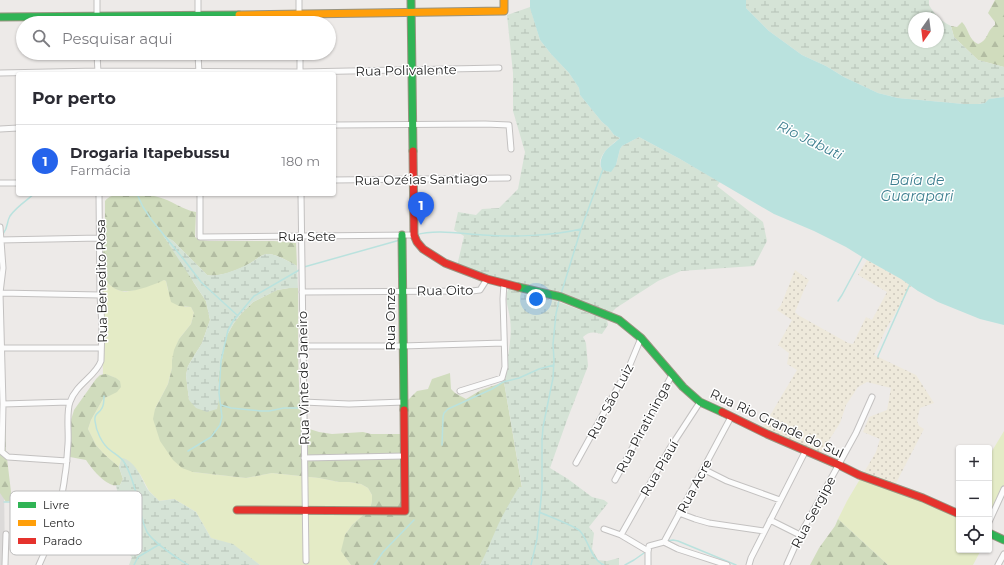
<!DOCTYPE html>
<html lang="pt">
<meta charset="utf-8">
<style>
body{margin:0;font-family:Montserrat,sans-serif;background:#f2f2f3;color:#2b2b33}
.controls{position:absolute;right:12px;bottom:12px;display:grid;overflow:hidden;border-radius:4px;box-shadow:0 1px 3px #0004}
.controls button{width:36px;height:36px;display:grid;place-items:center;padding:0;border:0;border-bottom:1px solid #e1e1e2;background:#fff;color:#2b2b33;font:20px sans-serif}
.compass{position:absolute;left:908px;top:12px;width:36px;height:36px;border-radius:50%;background:#fff;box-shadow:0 1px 3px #0004;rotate:194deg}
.you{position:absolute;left:536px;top:299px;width:14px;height:14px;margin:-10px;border:3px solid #fff;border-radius:50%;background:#1a73e8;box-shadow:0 0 0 6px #1a73e833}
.badge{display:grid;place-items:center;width:26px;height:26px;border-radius:50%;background:#2563eb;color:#fff;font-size:13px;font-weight:700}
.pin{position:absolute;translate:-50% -33px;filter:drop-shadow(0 1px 2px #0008)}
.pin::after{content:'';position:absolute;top:21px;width:14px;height:12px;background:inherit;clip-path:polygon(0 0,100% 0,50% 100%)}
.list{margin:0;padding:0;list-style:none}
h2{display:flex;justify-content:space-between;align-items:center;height:52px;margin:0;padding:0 16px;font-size:17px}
h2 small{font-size:13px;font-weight:400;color:#7c7c81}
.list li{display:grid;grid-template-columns:26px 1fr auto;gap:12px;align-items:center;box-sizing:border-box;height:72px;padding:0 16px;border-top:1px solid #e1e1e2}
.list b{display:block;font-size:15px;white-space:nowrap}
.list p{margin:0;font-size:13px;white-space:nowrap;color:#7c7c81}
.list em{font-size:13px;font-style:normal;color:#7c7c81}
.icon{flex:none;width:22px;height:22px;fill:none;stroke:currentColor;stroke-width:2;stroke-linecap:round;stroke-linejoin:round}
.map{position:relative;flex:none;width:1004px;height:565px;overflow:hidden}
.search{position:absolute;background:#fff;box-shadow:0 1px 3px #0004;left:16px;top:16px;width:320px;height:44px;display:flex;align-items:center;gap:10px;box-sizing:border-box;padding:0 14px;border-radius:22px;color:#7c7c81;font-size:15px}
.panel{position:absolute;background:#fff;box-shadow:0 1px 3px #0004;left:16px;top:72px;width:320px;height:124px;border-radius:4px}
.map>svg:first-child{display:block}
</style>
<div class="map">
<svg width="1004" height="565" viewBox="0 0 1004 565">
<defs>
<pattern id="farmland-dots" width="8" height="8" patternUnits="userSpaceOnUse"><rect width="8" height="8" fill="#eee9db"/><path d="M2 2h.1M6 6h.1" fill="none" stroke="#ccc7bc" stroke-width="1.8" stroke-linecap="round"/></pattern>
<pattern id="forest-firs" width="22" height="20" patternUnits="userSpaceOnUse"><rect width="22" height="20" fill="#d0dcbd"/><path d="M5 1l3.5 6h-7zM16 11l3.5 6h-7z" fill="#b2bca2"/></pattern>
<pattern id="wetland-marsh" width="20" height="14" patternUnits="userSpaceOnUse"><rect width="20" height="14" fill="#d5e3d6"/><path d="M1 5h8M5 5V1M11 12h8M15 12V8" fill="none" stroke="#b6c2b7"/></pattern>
</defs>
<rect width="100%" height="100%" fill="#edeae8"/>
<path fill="#dcdad9" d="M0,240H1L5,565H0Z"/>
<path fill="url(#farmland-dots)" d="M867,260L901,279L911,286L886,329L874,355L916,375L934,403L920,408L917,421L919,426L924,429L895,485L863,474L876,452L880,439L863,432L869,417L887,410L891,388L867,382L858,387L846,405L840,423L820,454L762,429L797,370L787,364L789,353L778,345L792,320L777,310L781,305L795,270L809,280L804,290L795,312L798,315L848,343L853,344L866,317L872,320L887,292L858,275Z"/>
<path fill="#e4ebc6" d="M101,277L110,285L118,290L125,292L134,290L164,280L166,281L168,290L185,307H191L194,313L191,324L179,339L172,360V368L168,384L155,409L193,472L246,478L272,473L319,478L339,482H349L361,484L368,488L372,495V501L370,509L352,525L345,535L346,558L351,565H260L233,545L211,538L196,512L174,499L159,501L149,491L140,474L121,459L119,467L104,454L96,445L88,429L91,420L103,399L109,396L120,381C115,378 109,374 103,375Z
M1004,431V488L989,522V456Z
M863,474L919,494L958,510L959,509V550H981L973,565H888L838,519L847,501Z"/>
<path fill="url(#forest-firs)" d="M995,0H1004V67L978,60L954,37L951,26L957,27L962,22C969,29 968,39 978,44C989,40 986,31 995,25V22L988,13Z
M121,194C132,195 148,194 158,197C171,200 183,210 196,212L195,237L199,240L209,241H274L296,243L297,266C290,262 276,254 268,254C262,254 257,259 252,262C242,269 218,278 207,275L172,240L194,283L206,301L210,320L202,343L188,366L186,375L189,400L220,395L218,380L219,372L223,355L226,337L234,323L241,314L253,302L277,290L289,288H298C299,334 296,381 303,427L319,432L332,434L363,432L371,434H402L405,400H408L417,391L428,389L432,379L450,373L451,389L455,393L466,399L481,390L504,382L522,488L491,542L488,552L480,565H351L341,551L345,535L352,525L370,509L372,501V495L368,488L361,484L349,482H339L319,478L272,473L246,478L193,472L182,468L173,460L160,441L153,419L155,409L168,384L172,368V360L174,350L179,339L191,324L194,313L191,307L179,306L171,302L166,281L164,280C154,285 128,295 118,290C112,288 106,281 101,277L105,229V201C109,196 114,195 121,194Z
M0,293L5,385L6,450L12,500L6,502L0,493Z
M106,374L116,378L120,381L121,387L117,392L103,399L91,420L88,429L96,445L104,454L119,467L123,479L120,485C117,485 113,486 110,484C100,479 92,469 86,460L70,457L69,446L71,441V420L74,410L96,379L100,375Z
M838,519L888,565H810L819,548L835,526Z"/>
<path fill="url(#wetland-marsh)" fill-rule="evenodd" d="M746,0H929V5C934,14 942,22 951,26L954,37L978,60L1004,67V97L990,99L985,103L978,104H964L898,98L878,93L844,77L826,66L802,55L769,31L746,8ZM914,18H938V42H914Z
M530,7L540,40L551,54L569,73L579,88L580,95L602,122L608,127L614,135L620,138C611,145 596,156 601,168L616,165L620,149L622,146L639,137L680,159L720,182L717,186L763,222L767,241L754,266L681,271L658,281L616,308L610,314L471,272L457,266L464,236L454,230L458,212L476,215L482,209L499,208L518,189L525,152L513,111V73L507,15Z
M162,234L172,240L207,275C218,278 242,268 252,262C257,259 262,254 268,254C276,254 290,262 297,266L298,288H289L277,290L253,302L241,314L234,323L226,337L223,355L219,372L218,380L220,395L217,409L207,412L196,408L189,400L186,375L188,366L202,343L210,320L206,301Z
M509,288L556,301L607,320L608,325L602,334C594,332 589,331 583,337L586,343L588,366L567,420L550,468L568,479L592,497L604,500L608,503L589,527L594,533L592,549L598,560L607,561L619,558V565H480C487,552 492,538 498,525C504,512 512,499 519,487H522L504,382C506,361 513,340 510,319C509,308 503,298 509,288Z
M123,458C137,463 141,478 148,490C151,494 156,497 159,501L174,499L196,512L211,538L233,544L260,565H129L132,557L102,531L106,525L110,513L118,495L116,485H120L123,479L119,467L121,459Z"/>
<path fill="#bae2de" d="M530,0H746V8L769,31L802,55L826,66L844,77L878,93L898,98L964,104H979L985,103L989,99L1004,97V325L980,319L938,302L918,291L901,279L867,260L846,247L814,231L774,214L680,159L639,137L622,146L620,149L616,165L611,172C603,171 599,169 601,160C602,156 604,152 607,149C611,145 616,142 620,138L614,135L608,127L602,122L580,95L579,88L569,73L551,54L540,40L530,8Z"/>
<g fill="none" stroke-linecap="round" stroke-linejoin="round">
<path stroke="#bae2de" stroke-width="1.5" d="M137,194L143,207L151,219L185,261L201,282L237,315
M3,234C9,226 6,223 10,216C15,208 27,200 34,194
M416,235C435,229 463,234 483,235C512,237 553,236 581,229
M304,267L400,240
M561,294L581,229L603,169
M838,301L842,295L863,256
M878,357V356L910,284
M104,396C104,400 104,405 102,408C99,414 94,413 95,421C96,431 102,444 110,450C115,454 121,457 124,462C131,473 136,492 139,506C141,514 143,524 147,532C154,543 177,558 188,565
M221,405L231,408L261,411H269L284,408H298
M442,445L443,417L444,413L448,409L492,389L503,382L519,378L539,369L554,365
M188,451L211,437L220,425L222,417L219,393L221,361L228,330L233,321L254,296L301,269
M4,502H20L36,497L49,495
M539,512C548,516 575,526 580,531C589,541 591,560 604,565
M667,541L673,540L678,541L736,565
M134,565L138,557L160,544
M374,565L383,552L414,520
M531,565L537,539L542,489V440L543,427L553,378L554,360L553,344L556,314L559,300
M625,565L634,560L644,553L645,552"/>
<defs>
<path id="street" d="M97,0V23
M198,0V23
M299,0V23
M97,53L98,73
M198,53L199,74
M300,53V74
M0,73L98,71L300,72L499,68
M334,125L485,124L509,125L511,149
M0,129L18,128
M334,180L508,178
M0,183H18
M200,194V237L414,235
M301,194L306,561
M0,227L3,268L0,293L3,404L2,452L8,457L67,461
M0,240L100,238
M302,292L472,291L480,290L487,279
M0,293L100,295
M303,346H402L504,343
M2,348H101
M460,391L502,378L505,367L503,299L504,283
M303,402L349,404L404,402
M3,404L69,402
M304,458L404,456
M576,463L629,367L641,338
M703,469L727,481L780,500
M615,480L672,375
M679,513L695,519L709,523L764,531
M26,515L94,514
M770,520L800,535
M989,522L1004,489
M604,529L621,535L648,551
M621,535L670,448L700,402
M664,542L678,549L727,565
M787,564L800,535L856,433L872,397
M5,565L6,534
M39,565C51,540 62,502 65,475C67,465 67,454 68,444C69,432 66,412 70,402C76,384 96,376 101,361L102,325L100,295L99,194
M648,565V552L649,546L664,542L731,417
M749,565L751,558L806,450
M998,565L1004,554"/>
<path id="fast" d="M411,0L413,151
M0,17L239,15
M402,235L404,410
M518,287L561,297L619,320L641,338L683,387L700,402L722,412
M989,533L1004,540"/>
<path id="slow" d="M239,15L504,11V0"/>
<path id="jam" d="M413,151L414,235L417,242L423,249L445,263L487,279L518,287
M722,412L767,434L839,465L859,475L923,498L959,514
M237,510L405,511L404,410"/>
</defs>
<use href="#street" stroke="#c3c1c0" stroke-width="7"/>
<use href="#fast" stroke="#98937f" stroke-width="9"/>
<use href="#slow" stroke="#98937f" stroke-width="9"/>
<use href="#jam" stroke="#98937f" stroke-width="9"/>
<use href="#street" stroke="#fcfcfc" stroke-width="5"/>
<use href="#fast" stroke="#30b455" stroke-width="7"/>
<use href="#slow" stroke="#ff9f0a" stroke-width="7"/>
<use href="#jam" stroke="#e5322d" stroke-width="7"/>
</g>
<g text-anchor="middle" stroke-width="3" stroke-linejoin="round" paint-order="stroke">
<g font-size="13" fill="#1f1f1f" stroke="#fff">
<text transform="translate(406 70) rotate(-1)" y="5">Rua Polivalente</text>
<text transform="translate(421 179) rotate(-1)" y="5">Rua Ozéias Santiago</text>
<text x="307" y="241">Rua Sete</text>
<text transform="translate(101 281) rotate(-91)" y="5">Rua Benedito Rosa</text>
<text transform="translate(445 290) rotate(-1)" y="5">Rua Oito</text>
<text transform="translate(390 319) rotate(-90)" y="5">Rua Onze</text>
<text transform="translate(303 378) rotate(-91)" y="5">Rua Vinte de Janeiro</text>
<text transform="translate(610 401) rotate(-62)" y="5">Rua São Luiz</text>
<text transform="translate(777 423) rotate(25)" y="5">Rua Rio Grande do Sul</text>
<text transform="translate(643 427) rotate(-62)" y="5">Rua Piratininga</text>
<text transform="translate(659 468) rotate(-60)" y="5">Rua Piauí</text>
<text transform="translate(694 486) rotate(-62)" y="5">Rua Acre</text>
<text transform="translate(813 512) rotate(-62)" y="5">Rua Sergipe</text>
</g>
<g font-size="14" font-style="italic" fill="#3e7f90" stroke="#fff">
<text transform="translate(810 140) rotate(26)" y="5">Rio Jabuti</text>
<text x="917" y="185">Baía de<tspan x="917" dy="16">Guarapari</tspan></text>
</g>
</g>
<rect x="10" y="491" width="132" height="64" rx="6" fill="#fff" stroke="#bcbcbc" stroke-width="1"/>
<rect x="18" y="502" width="18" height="6" fill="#30b455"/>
<rect x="18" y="520" width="18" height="6" fill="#ff9f0a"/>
<rect x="18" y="538" width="18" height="6" fill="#e5322d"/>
<g font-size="11" fill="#1f1f1f">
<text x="43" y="509">Livre</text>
<text x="43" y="527">Lento</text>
<text x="43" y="545">Parado</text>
</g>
</svg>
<div class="controls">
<button>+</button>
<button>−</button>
<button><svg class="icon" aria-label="locate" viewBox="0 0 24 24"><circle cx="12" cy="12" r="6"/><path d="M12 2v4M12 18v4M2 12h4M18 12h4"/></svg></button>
</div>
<svg class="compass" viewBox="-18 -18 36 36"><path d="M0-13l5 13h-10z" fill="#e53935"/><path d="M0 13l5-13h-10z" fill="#7c7c81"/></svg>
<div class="you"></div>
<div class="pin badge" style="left:421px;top:225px">1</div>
<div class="search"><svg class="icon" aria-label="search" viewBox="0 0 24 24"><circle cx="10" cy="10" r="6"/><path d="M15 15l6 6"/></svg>Pesquisar aqui</div>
<section class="panel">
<h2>Por perto<small></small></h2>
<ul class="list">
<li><span class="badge">1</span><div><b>Drogaria Itapebussu</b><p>Farmácia</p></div><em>180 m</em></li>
</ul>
</section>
</div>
